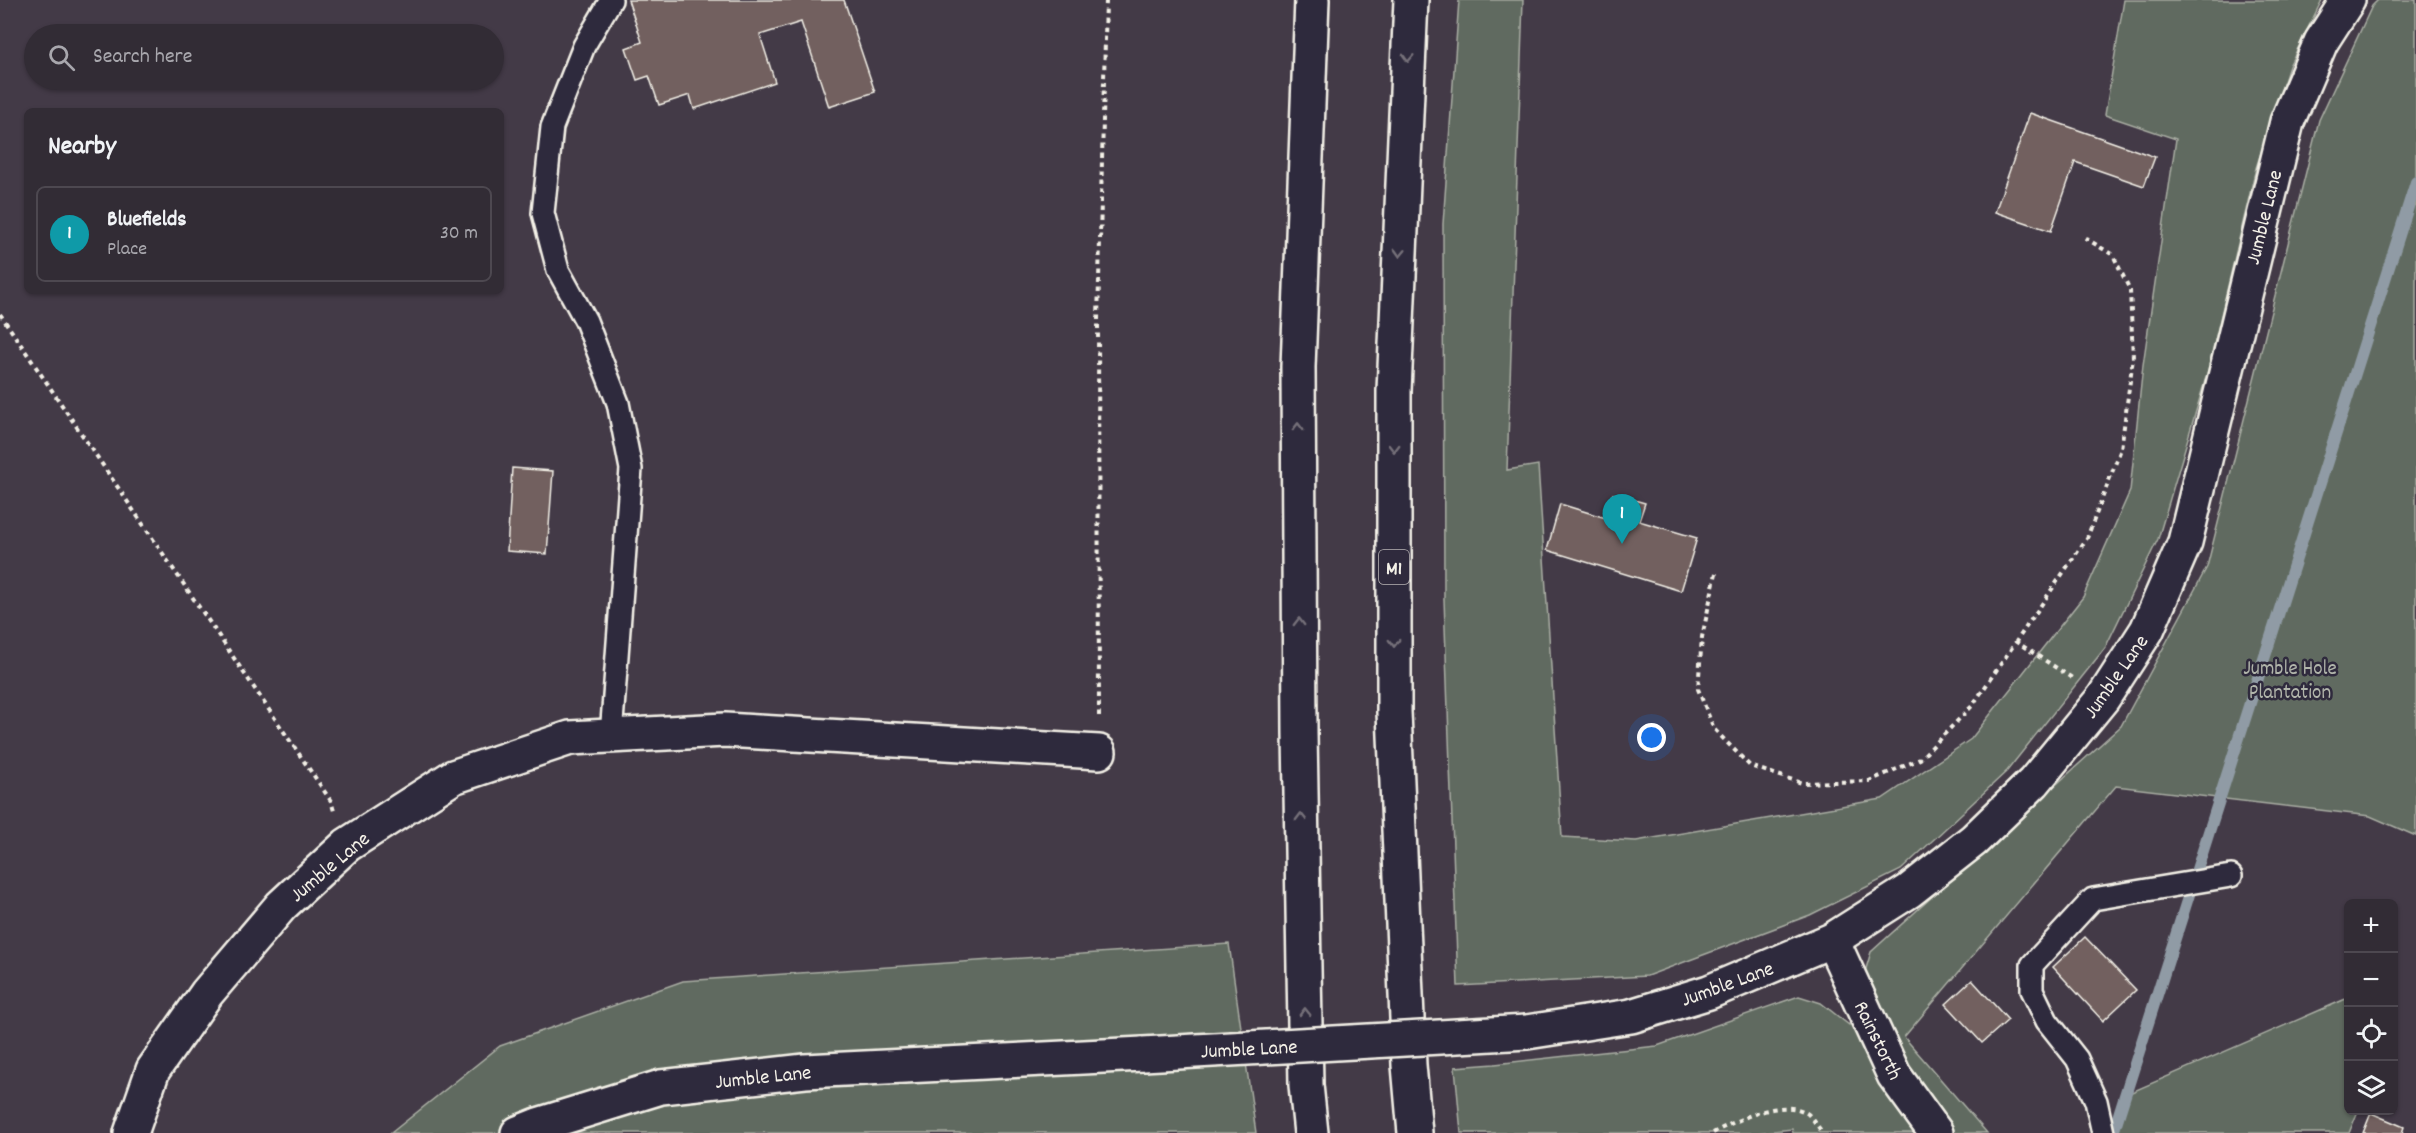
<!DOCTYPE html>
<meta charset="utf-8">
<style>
body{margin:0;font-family:Dekko,sans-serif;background:#3d3841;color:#f1f3f6}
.controls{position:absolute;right:18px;bottom:18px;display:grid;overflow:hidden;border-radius:9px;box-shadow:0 2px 4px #0004}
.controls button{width:54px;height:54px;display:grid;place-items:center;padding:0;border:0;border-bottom:2px solid #4d4850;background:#322c35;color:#f1f3f6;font:30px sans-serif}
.you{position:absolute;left:1652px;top:738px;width:21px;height:21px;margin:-15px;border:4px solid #fff;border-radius:50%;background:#1a73e8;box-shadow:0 0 0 9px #1a73e833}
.badge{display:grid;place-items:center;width:39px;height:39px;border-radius:50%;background:#ffd166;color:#fff;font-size:20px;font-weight:700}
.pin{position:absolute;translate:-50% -50px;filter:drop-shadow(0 2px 3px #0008)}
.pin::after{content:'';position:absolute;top:32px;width:21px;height:18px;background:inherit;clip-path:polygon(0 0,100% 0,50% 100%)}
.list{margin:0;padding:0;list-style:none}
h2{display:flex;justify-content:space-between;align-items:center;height:78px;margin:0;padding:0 24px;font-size:26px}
h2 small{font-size:20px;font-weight:400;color:#a8a7ad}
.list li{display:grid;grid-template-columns:39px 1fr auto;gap:18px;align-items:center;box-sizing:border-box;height:96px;margin:0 12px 12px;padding:0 12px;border:2px solid #4d4850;border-radius:9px}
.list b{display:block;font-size:22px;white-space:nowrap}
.list p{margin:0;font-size:20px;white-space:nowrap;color:#a8a7ad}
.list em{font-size:20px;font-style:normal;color:#a8a7ad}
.icon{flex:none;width:33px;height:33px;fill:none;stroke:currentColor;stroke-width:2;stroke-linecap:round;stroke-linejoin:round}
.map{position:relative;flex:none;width:2416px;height:1133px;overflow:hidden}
.search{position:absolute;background:#322c35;box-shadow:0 2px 4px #0004;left:24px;top:24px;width:480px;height:66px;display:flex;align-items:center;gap:15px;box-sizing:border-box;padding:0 21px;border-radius:33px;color:#a8a7ad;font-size:22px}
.panel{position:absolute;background:#322c35;box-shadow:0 2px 4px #0004;left:24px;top:108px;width:480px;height:186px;border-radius:9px}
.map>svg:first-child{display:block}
</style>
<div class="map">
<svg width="2416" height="1133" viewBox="0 0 2416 1133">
<rect width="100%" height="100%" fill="#433a47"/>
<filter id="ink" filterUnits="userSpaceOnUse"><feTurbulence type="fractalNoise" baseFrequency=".0167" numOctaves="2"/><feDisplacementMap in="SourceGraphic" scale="12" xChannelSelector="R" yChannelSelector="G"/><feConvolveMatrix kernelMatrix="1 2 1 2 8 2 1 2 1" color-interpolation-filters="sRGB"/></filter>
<g filter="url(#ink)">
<path fill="#606b60" stroke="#aaaea4" stroke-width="1.5" d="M1459,0H1523L1507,470L1538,465L1562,837L1636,841L1882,799L1971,739L2083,597L2130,491L2143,365L2176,139L2105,115L2124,0H2322L2289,66L2256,168L2207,374L2158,539L2105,648L2007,771L1901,870L1810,915L1647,976L1458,986L1444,599L1443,224Z
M2378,0H2416V836L2370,816L2116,786L1904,1037L1987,1133H1793L1792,1129L1756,1133H1461L1455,1067L1495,1064L1657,1046L1799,996L1821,1003L1849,1025L1871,952L2121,726L2207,567L2319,120L2372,6Z
M1229,944L1256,1133H391L500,1046L683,981Z
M2348,998V1110L2358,1111L2349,1133H2109L2127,1094Z"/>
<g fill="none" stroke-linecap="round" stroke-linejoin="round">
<path stroke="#909ba5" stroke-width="12" d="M2113,1133L2416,182"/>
</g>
<path fill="#72615f" stroke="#f4f1e8" stroke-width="1.5" d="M628,0H844L875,92L829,107L801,22L760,35L775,82L694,109L690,95L659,105L649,76L637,80L626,48L642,42Z
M2030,113L2155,157L2144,186L2075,162L2051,231L1995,212Z
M512,468L553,471L547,554L507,551Z
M1613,494L1645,503L1639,521L1697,538L1681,591L1547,550L1560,504L1606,518Z
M2085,937L2136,990L2103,1021L2053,967Z
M1972,980L2008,1020L1982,1043L1946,1004Z
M2371,1113L2404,1127L2402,1133H2363Z"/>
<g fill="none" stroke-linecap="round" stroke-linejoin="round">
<defs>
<path id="service" d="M611,736L631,469L618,403L586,321L558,270L543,213L552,127L584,46L611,0
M2103,1133L2096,1101L2077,1059L2047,1021L2032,990V965L2093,899L2231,876"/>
<path id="minor" d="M1832,940L1894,1075L1936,1133
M1527,1032L1631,1016L1709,992L1832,940L1909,891L1974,840L2034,782L2103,698L2147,630L2185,542L2287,122L2321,42L2348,0
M131,1133L153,1070L207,993L281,906L347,845L453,777L570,738L725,730L1099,752
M518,1133L538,1125L661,1087L805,1071L1143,1054"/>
<path id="motorway" d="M1411,0L1394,391V712L1409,1065L1415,1133
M1311,1133L1306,1085L1300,733L1298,367L1312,0"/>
</defs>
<use href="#service" stroke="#f4f1e8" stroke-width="26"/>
<use href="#minor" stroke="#f4f1e8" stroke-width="38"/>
<use href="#motorway" stroke="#f4f1e8" stroke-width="38"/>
<path stroke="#f4f1e8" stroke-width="4" stroke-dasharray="4.5 4.5" stroke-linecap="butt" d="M0,314L331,801L334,811
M1716,573L1702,637L1698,689L1714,729L1750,766L1802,783L1869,781L1920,759L1972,706L2087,538L2121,449L2133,358L2130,290L2113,255L2082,236
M2015,641L2072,678
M1099,716L1098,320L1106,0
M1713,1133C1735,1121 1784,1096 1808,1114C1813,1119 1818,1127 1823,1133"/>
<use href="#service" stroke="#2f2a3d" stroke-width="21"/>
<use href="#minor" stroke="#2f2a3d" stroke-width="33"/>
<use href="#motorway" stroke="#2f2a3d" stroke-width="33"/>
<defs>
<path id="minor-bridge" d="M1143,1054L1527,1032"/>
</defs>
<use href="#minor-bridge" stroke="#f4f1e8" stroke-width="38" stroke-linecap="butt"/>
<use href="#minor-bridge" stroke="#2f2a3d" stroke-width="33"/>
</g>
<defs><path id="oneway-chevron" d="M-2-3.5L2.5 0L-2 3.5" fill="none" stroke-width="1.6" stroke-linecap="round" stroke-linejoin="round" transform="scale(1.5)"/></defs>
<g stroke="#747079">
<use href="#oneway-chevron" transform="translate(1408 58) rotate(92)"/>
<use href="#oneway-chevron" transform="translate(1400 253) rotate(92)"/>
<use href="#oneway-chevron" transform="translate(1298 427) rotate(-90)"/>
<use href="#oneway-chevron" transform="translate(1394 448) rotate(90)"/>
<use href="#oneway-chevron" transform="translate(1299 622) rotate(-90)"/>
<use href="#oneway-chevron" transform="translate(1394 643) rotate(90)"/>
<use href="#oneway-chevron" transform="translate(1301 817) rotate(-91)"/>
<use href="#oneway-chevron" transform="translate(1305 1012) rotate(-91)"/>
</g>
</g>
<g text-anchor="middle" stroke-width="5" stroke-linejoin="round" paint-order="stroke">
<rect fill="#2f2a3d" stroke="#b9b5b5" stroke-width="1.5" x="1379" y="550" width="30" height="34" rx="4.5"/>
<g font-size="20" font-weight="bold" fill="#f4f1e8">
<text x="1394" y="574">M1</text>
</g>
<g font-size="21" fill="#f4f1e8" stroke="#2f2a3d">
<text transform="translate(2263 217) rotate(-76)" y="7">Jumble Lane</text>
<text transform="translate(2115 676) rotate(-55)" y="7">Jumble Lane</text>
<text transform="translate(329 866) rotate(-40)" y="7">Jumble Lane</text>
<text transform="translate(1727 983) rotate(-20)" y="7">Jumble Lane</text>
<text transform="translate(1879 1040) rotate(64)" y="7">Rainstorth</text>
<text transform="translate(1249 1048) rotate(-3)" y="7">Jumble Lane</text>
<text transform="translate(763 1076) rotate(-6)" y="7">Jumble Lane</text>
</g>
<g font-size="21" fill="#b1b5ab" stroke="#2f2a3d">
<text x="2290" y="674">Jumble Hole<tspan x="2290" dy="24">Plantation</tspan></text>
</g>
</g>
</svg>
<div class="controls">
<button>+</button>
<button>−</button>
<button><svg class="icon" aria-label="locate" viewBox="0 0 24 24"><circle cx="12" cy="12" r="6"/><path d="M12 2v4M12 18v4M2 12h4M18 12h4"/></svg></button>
<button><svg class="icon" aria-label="layers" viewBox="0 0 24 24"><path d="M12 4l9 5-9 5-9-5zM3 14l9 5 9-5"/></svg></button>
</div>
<div class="you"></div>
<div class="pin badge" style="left:1622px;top:544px;background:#0f9aa8">1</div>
<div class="search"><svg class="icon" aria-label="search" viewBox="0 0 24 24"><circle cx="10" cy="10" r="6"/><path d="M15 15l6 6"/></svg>Search here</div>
<section class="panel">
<h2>Nearby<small></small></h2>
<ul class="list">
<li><span class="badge" style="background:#0f9aa8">1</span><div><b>Bluefields</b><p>Place</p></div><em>30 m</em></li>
</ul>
</section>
</div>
